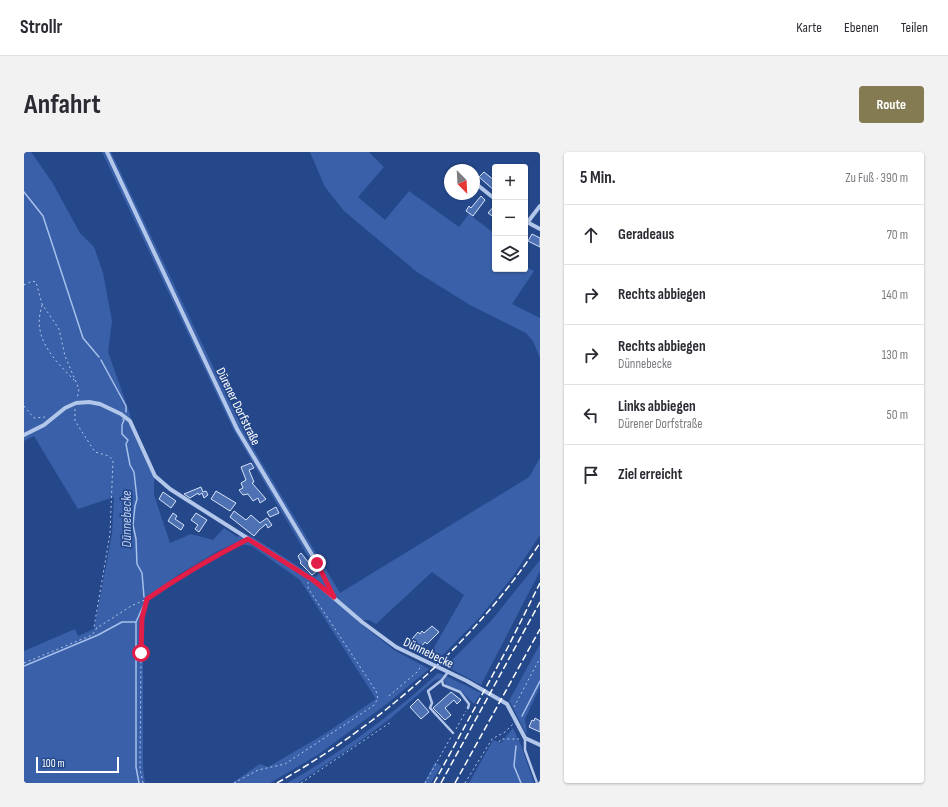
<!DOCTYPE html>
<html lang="de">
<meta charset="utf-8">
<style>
body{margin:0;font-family:"Sofia Sans Condensed",sans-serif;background:#f2f2f3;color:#2b2b33}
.controls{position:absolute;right:12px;top:12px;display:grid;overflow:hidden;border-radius:4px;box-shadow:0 1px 3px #0004}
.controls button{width:36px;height:36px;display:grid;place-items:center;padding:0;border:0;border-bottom:1px solid #e1e1e2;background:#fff;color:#2b2b33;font:20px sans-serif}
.compass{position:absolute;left:420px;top:12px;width:36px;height:36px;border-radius:50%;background:#fff;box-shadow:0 1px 3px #0004;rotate:156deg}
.scale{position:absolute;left:12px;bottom:10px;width:83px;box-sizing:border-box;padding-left:4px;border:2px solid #fff;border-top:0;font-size:11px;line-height:14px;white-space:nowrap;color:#fff;-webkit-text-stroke:3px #25488b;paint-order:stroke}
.stop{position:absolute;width:12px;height:12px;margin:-9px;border:3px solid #e11d48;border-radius:50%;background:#fff}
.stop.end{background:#e11d48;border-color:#fff;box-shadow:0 1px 4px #0008}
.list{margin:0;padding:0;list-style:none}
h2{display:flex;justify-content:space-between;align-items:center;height:52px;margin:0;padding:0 16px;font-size:17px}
h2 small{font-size:13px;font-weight:400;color:#7c7c81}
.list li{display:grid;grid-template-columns:26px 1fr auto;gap:12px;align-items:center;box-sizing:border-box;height:60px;padding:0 16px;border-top:1px solid #e1e1e2}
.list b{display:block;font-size:15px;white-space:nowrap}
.list p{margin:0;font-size:13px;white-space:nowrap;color:#7c7c81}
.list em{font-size:13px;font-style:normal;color:#7c7c81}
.icon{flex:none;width:22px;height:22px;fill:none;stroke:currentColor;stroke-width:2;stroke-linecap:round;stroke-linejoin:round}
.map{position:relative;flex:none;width:516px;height:631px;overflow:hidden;border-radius:4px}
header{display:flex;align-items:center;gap:24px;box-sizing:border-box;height:56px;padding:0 20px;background:#fff;border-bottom:1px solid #e1e1e2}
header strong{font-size:19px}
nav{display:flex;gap:22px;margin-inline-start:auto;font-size:14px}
.intro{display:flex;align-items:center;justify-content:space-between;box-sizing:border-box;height:96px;padding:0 24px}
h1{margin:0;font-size:28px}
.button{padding:10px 18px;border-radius:4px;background:#857b52;color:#fff;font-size:14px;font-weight:700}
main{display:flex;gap:24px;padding:0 24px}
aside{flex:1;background:#fff;border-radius:4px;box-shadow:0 1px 3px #0004}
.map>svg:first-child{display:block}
</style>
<header>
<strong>Strollr</strong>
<nav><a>Karte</a><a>Ebenen</a><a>Teilen</a></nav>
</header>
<div class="intro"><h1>Anfahrt</h1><a class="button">Route</a></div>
<main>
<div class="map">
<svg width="516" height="631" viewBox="0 0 516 631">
<rect width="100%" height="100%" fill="#25488b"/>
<path fill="#3960a8" d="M0,0H7L28,30L56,81L70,95L79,121L88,169L84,200L106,262L108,275L130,326V343L146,391L167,382L189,388L200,376L213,385L221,382L230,386L291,425L294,422L209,277L78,0H87L223,286L316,441L505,325L516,306V383L489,424L456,465L413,509L404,506L440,443L408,420L352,472L345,468H332L370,498L405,517L364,551L295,602L246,631H208L236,612L244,615L299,583L352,547L276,428L228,394L211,391L194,399L154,423L126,446L119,463V615L121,631H0V499L51,477L54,484L70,477L88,382L90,345L54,357L10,284L0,289Z
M286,0H345L360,15L334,45L361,68L385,39L435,75L445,62L471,82V117H501V114L510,119L488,152L516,166V206L509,189L502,181L446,153L393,120L320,59L301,35Z
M516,408V419L457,533L422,514L467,469Z
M516,492V535L501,567L503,582C495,571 492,559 485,549Z
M414,521L420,523L417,527L411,528L367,566L331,593L274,631H263C318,600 368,563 414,521Z
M422,524L457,541L450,552L438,540L422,533L420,528Z
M489,576L497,593L510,631H445L469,588L477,591Z
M411,610L417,614L407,631H400Z"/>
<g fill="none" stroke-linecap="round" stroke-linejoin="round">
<path stroke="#a7c0eb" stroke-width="1.5" d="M0,40L19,64L59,186L75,205
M77,208L102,254V260
M99,267L100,268L98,273V282L104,288L102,292L106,313L110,320L113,347L111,354L109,373L112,387L113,412L118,421L120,445
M0,514L74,483L98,470H112
M498,564L516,529
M492,594L490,614L497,631
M115,631L112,615V470L121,450"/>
</g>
<path fill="#4d71b2" stroke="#d7e3f8" d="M460,20L471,29V39L455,25Z
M457,44L461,48L449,64L442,59L445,54L447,56Z
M471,53V66L464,61Z
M508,82L516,86V95L504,89Z
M227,311L230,316L225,318L230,330L228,331L242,347L236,351L234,346L229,349L224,342L219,343L215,338L219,336L217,331L222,328L217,315Z
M177,335L179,340L182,339L184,343L180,346L178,341L175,343L174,341L166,346L160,342Z
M192,339L212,351L206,359L187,347Z
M139,340L152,349L147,356L135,347Z
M252,355L255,361L246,365L243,360Z
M210,359L222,368L227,363L236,371L243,366L248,373L244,376L242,372L235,378L230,384L206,365Z
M149,361L153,364L151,367L160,373L157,378L144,369Z
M172,361L183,368L175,380L171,377L174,373L167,368Z
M277,401L292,420L288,423L276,411L277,410L274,404Z
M408,474L415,480L403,492L401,490L397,495L388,487L394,480L396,482L398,479L400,481Z
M427,540L437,548L433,552L430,548L421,556L427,563L421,568L409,556Z
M394,547L405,560L397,567L386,555Z
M511,566L516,569V580L505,575L508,568L510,569Z"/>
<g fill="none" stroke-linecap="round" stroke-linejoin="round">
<path stroke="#b3c7ea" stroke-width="1" stroke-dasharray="2 3" stroke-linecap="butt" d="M0,133L8,129L12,130L18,152L35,177L41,204L55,237L53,247
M18,153C16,161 14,170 16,178C19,197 38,216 51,229
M0,254L10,266L21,265
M51,257V269L71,300L85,304L89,308L86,382L70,475L73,476
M0,511L68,483L73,476L107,454L123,447L156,424L218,390
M365,544L393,520L398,513
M490,555L516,506
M432,577L442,559
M475,590L477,587H495
M119,631L116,617L117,501L118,467L123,447
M210,631L234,618L261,612L349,554L354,547L352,539L284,436V430
M277,631L367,570
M401,631L427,585
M441,631L468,587L481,580L489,572"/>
<path stroke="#b3c7ea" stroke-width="2.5" d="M424,520L418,528L419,533L436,540L445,552L444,556
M418,528L404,539L408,551L406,556L429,581
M501,586V598L513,631"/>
<path stroke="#b3c7ea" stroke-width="4" d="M83,0L213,277L293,411L309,443
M451,31L471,47
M501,69L516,77
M503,71L516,54
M0,283L20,273L41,256L52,251L65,250L76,252L97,262L106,269L131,324L146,337L289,428L338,470L372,495L443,529L483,552L501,586L516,593"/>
<path stroke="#fff" stroke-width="1.5" stroke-dasharray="7 3" stroke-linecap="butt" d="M253,631C357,572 450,491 516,391
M410,631L484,495L516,431
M417,631L516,450
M431,631L516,477"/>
</g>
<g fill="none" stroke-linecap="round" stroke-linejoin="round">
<path stroke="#e11d48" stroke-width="5" d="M117,501L118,466L123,447C156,424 189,405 224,387L289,428L310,445L293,411"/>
</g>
<g text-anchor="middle" stroke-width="3.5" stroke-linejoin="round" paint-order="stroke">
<g font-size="13" fill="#fff" stroke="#25488b">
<text transform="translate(215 254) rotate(64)" y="5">Dürener Dorfstraße</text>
<text transform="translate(405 500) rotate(26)" y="5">Dünnebecke</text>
</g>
<g font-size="14" font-style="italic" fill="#bfd1f1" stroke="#25488b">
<text transform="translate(102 367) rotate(-90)" y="5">Dünnebecke</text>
</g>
</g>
</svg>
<div class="controls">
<button>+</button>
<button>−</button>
<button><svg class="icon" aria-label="layers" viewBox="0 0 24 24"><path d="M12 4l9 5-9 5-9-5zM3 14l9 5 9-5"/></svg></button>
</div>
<svg class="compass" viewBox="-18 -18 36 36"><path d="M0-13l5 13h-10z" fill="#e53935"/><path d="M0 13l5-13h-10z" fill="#7c7c81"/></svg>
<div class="scale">100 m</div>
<div class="stop" style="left:117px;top:501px"></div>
<div class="stop end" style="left:293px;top:411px"></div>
</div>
<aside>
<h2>5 Min.<small>Zu Fuß · 390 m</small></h2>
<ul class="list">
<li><svg class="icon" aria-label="ahead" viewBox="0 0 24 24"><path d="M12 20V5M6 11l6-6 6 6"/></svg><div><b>Geradeaus</b></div><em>70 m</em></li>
<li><svg class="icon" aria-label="right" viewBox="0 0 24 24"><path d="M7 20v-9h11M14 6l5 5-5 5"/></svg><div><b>Rechts abbiegen</b></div><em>140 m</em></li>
<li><svg class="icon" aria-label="right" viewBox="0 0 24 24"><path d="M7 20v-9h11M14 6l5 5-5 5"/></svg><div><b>Rechts abbiegen</b><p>Dünnebecke</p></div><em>130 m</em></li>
<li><svg class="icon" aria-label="left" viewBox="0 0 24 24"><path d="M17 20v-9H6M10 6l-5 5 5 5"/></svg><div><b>Links abbiegen</b><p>Dürener Dorfstraße</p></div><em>50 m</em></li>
<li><svg class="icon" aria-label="arrive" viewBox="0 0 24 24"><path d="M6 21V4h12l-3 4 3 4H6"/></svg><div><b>Ziel erreicht</b></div></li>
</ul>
</aside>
</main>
